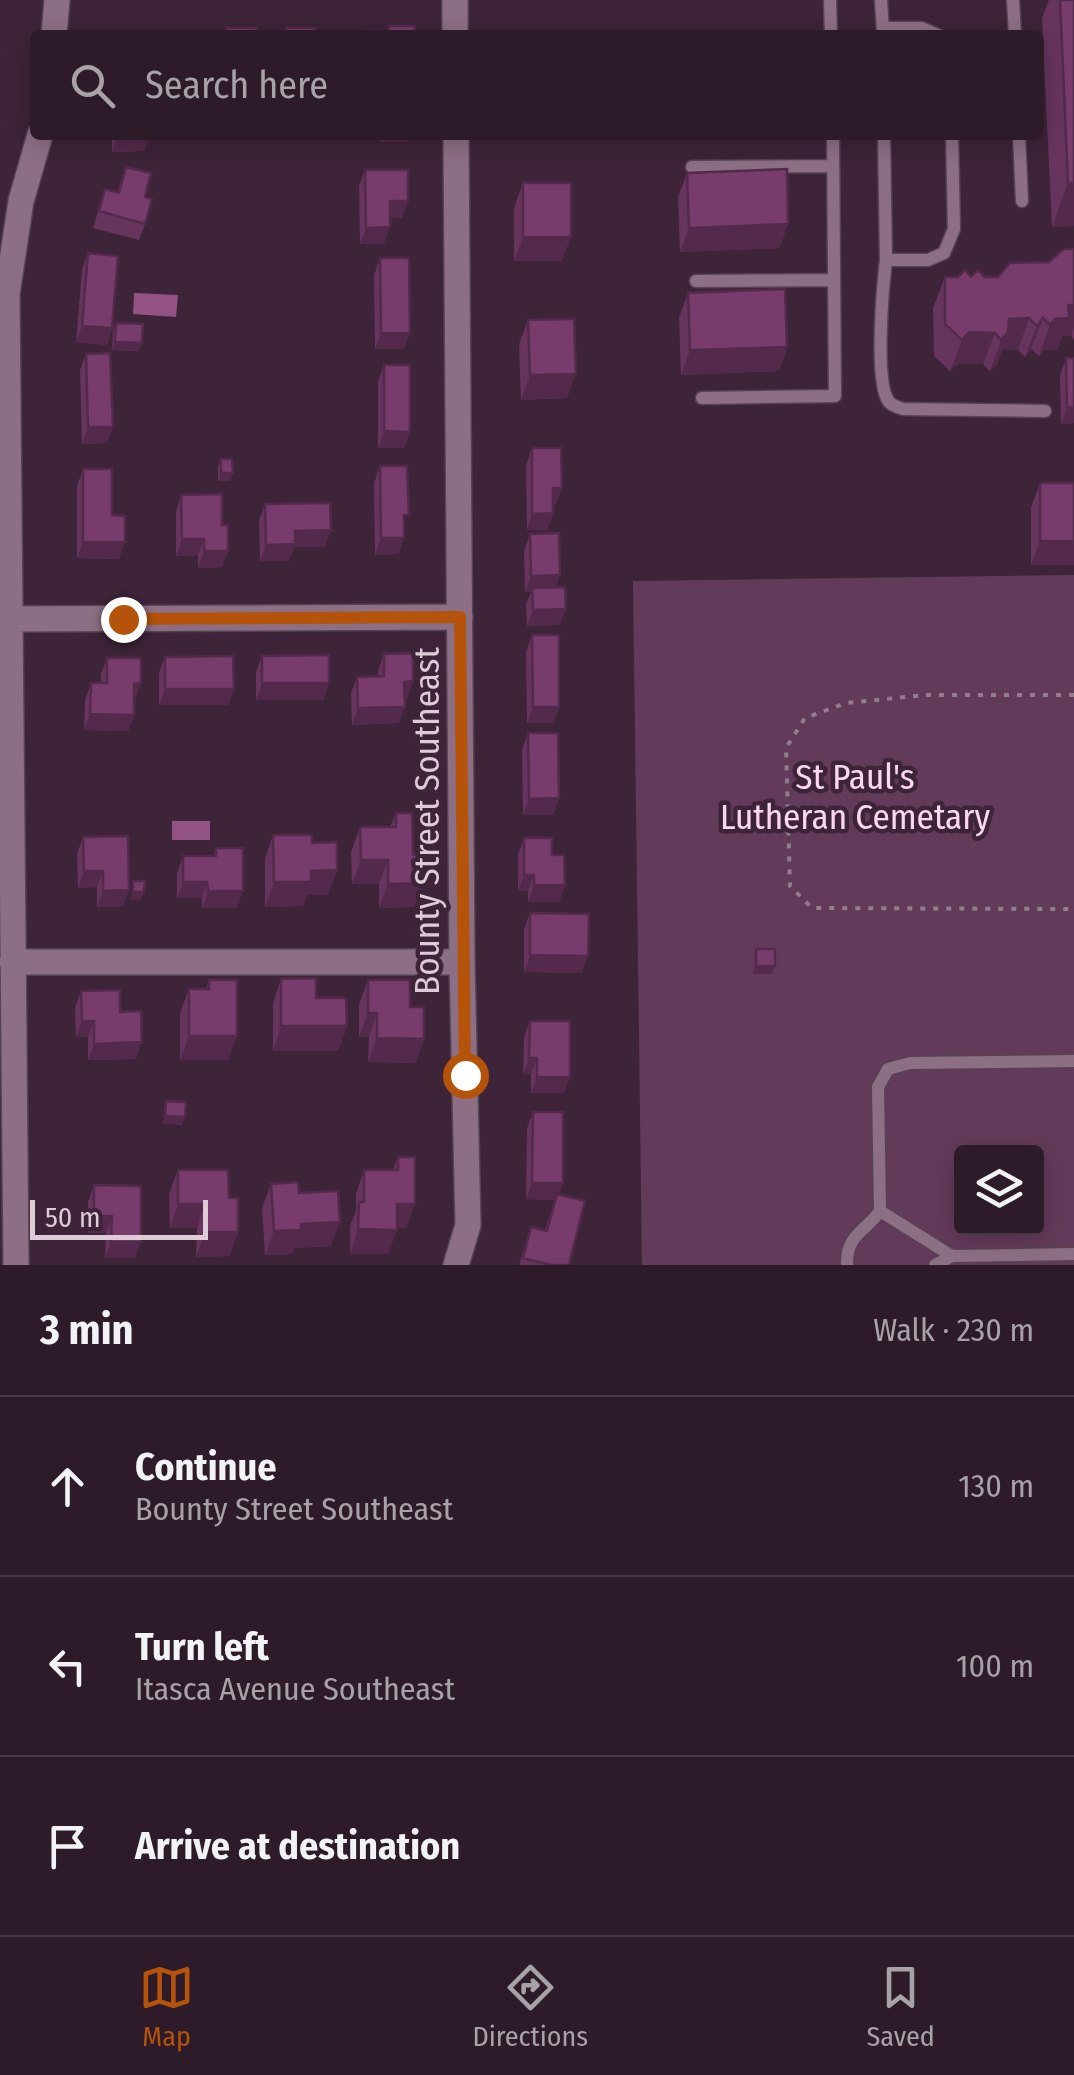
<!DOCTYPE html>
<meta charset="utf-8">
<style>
body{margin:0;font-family:"Fira Sans Condensed",sans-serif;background:#362432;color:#f1f3f6}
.controls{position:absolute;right:30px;bottom:30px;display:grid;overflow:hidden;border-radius:10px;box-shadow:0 5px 25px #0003}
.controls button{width:90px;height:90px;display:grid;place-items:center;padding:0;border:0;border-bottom:2px solid #493947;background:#2e1b2a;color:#f1f3f6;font:50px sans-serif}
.scale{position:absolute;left:30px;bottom:25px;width:178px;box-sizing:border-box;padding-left:10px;border:5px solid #ddccd8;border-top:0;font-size:28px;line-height:35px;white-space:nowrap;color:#ddccd8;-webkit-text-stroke:8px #3d2438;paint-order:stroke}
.stop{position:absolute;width:30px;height:30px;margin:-22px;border:8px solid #b45309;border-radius:50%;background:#fff}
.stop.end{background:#b45309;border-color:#fff;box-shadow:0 2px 10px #0008}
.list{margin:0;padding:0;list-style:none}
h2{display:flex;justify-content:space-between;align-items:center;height:130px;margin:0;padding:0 40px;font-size:42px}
h2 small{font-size:32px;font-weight:400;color:#a7a1a8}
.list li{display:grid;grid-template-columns:65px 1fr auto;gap:30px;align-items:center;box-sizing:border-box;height:180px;padding:0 40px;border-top:2px solid #493947}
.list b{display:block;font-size:38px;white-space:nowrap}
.list p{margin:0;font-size:32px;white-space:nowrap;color:#a7a1a8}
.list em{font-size:32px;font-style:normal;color:#a7a1a8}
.icon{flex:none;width:55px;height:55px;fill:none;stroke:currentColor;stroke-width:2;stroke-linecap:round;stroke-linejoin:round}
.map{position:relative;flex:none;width:1074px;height:1265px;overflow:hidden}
.search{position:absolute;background:#2e1b2a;box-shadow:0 5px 25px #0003;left:30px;right:30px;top:30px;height:110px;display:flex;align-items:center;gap:25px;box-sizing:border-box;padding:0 35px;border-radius:10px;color:#a7a1a8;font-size:38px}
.sheet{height:670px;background:#2e1b2a}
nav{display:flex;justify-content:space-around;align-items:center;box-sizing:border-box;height:140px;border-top:2px solid #493947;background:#2e1b2a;font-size:28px;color:#a7a1a8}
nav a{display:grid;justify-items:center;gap:5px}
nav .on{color:#b45309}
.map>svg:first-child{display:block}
</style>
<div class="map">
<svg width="1074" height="1265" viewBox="0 0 1074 1265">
<rect width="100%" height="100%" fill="#3d2438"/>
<path fill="#633b5a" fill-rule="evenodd" d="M1074,575V1265H642L633,581ZM962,1152H1036V1228H962Z"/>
<path fill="#925384" d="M134,293L178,295L176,317L133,314Z
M172,821H210V840H172Z"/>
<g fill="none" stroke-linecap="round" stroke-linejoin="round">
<defs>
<path id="service" d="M830,0L831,35
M881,0L883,32
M1013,0L1015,35
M883,28H921L938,35
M884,135L886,260H928L944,253L954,229L952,135
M1019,135L1022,201
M692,167L833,166
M886,260C883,285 874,383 889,402C893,406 897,407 903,409L1045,411
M696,281L834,280
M702,398L835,396L833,135
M880,1211L952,1256
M847,1265C846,1235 865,1232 880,1211L878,1087L888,1069L910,1063L1074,1061
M935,1265L952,1256L1074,1254"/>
<path id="minor" d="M455,0V35
M54,35L57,0
M0,619L460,617
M12,962H462
M16,1265L7,294L21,201L40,135
M456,1265L468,1225L462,962L456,135"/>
</defs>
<use href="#service" stroke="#574253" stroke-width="15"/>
<use href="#minor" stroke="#574253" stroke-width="28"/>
<path stroke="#917d8c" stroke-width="4" stroke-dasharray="5 8" stroke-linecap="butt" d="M1074,695H926L846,703L805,718L786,748L790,886L812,908L1074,909"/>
<use href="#service" stroke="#8d6f85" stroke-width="12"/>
<use href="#minor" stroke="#8d6f85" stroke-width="25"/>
</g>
<path fill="#67345d" d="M1049,0H1074V226L1052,227L1042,18Z
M112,135H169L168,137L149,138L144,151L112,152Z
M126,167L145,197V224L139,240L93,228L105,189L117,193Z
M365,170L402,218H390L384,244H360L359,186Z
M687,173L780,248L680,252L678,197Z
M523,183L562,261H514V208Z
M1074,249V340L1071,336H1062L1057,350H1044L1039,356L1031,349L1025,357L1018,350H1002L997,364L990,371L983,364H958L950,371L934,356L933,308L945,277H998L1049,262Z
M88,253L112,328L107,345L76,342L82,270Z
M380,258L404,349H375L374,275Z
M688,293L787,347L779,371L681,375L679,317Z
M528,320L567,398L521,400L519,344Z
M116,323L142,343L138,351L112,350L113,331Z
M86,354L113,427L107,443L82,444L80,370Z
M1066,358L1074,423L1061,424L1060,375Z
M384,365L410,432L404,448H378V381Z
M532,448L556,505H553V513L547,530H527L526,465Z
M221,459L230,481H218V467Z
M380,466L404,528V538L398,554L375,555L374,483Z
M83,469L112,515L119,559L77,558V486Z
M1040,483H1074L1031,565V507Z
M181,495L222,567L198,568V555L176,556V512Z
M265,504L325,547H294L289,561H260L259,520Z
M530,534L555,587L560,625L527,626L526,604L531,592H525L524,551Z
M532,635L559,707L553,723H527L526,652Z
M384,654L413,681L407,698H405L399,723L352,725L351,693L357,677L378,676V671Z
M262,656L329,683L323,700H256V672Z
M165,657L234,689L228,705H159V673Z
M107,658L134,700V715L128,731L84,730L85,700L91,683H101V674Z
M528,733L559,798L553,815H523L522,750Z
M396,813L423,883L414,907L379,908V884H352L351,852L360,827H390Z
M273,835L312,843L328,895H307L303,906L265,907V859Z
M83,837L123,907H97V887L78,888L77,854Z
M524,838L552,855L565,885L559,902H528V891H518V854Z
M216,848L237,908H202V898H177V873L183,856H213Z
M530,913L582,973L524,972V930Z
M756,949L772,974H752L753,957Z
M281,979L316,998L347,1026L338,1051H273V1003Z
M209,980L228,1060H180V1013L189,989H206Z
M368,980L410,1007L424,1039L415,1063L368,1062L369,1037H359V1004Z
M81,991L120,1012L136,1059L88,1060V1037H76L75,1008Z
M530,1021L564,1093H531V1074H523L524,1037Z
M533,1112L559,1194L569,1265H519L531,1227L545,1230L555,1200L526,1199L527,1128Z
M398,1157L415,1204L406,1228H397L388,1254H350V1226L356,1211V1194L364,1170H393Z
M178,1170L229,1198L238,1232L229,1256L196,1257L197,1228H170L169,1194Z
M271,1184L299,1193L331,1246L294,1248L292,1254L265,1255L262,1208Z
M94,1185L135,1258H105L106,1233H88V1202Z"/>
<path fill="#542a4c" d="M118,135H169L168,137L149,138L144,151L112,152Z
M383,135H410L407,142H380Z
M676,135H779V137H676Z
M1068,183H1074V226L1052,227Z
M390,201H408L402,218H384Z
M788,224L780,248L680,252L689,228Z
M390,227L384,244H360L366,228Z
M523,237H571L562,261H514Z
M1068,305H1074V327L1071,336H1062L1057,350H1044L1039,356L1050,325Z
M1029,318L1018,350H1002L997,364L990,371L1009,319Z
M1043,318L1031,349L1025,357L1037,326Z
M82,326L112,328L107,345L76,342Z
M969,332L995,333L983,364H958L950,371L962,340Z
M381,333H410L404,349H375Z
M115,342L142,343L138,351L112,350Z
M787,347L779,371L681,375L690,350Z
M576,374L567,398L521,400L530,375Z
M1067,407H1074V423L1061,424Z
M88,427H113L107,443L82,444Z
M384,431L410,432L404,448H378Z
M221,473H233L230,481H218Z
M553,488H562L556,505H547Z
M553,513L547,530H527L532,514Z
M331,530L325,547H294L289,561H260L266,545L295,531Z
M381,538H404L398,554L375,555Z
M182,539H204L198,555L176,556Z
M1040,541H1074V565H1031Z
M83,542H125L119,559L77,558Z
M204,551H228L222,567L198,568Z
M560,575L554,592L532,588L531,592H525L531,576Z
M566,609L560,625L527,626L533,610Z
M413,681L407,698H398L404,682Z
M141,683L135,700L134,684Z
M262,683H329L323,700H256Z
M165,689H234L228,705H159Z
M405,707L399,723L352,725L358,708Z
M533,707H559L553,723H527Z
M90,714L134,715L128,731L84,730Z
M559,798L553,815H523L529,799Z
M361,860H388L379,884H352Z
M337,870L328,895H307L303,906L265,907L274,882L311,871Z
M84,871H103L97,887L78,888Z
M524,875H534L528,891H518Z
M183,882H207L202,898H177Z
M423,883L414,907L379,908L388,884Z
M534,885H565L559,902H528Z
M129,890L123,907H97L103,891Z
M208,891H243L237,908H202Z
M133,892H144L141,900H130Z
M530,955L588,956L582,973L524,972Z
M756,966H775L772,974H752Z
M368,1013H377L369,1037H359Z
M82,1021H94L88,1037H76Z
M281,1026H347L338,1051H273Z
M189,1036H237L228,1060H180Z
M377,1038L424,1039L415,1063L368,1062Z
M142,1042L136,1059L88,1060L94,1044Z
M529,1058H537L531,1074H523Z
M537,1077H570L564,1093H531Z
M165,1116L185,1117L182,1125L162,1124Z
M532,1183H563L557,1200L526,1199Z
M178,1204H205L197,1228H170Z
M397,1204H415L406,1228H388Z
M94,1216H112L106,1233H88Z
M340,1222L331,1246L294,1248L292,1254L265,1255L274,1231L301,1224Z
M358,1229L397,1230L388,1254H350Z
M205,1232H238L229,1256L196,1257Z
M111,1242H141L135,1258H105Z"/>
<path fill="#783c6c" stroke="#542a4c" stroke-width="2.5" d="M1060,0H1074V183H1068Z
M389,26H415V35H364V31H389Z
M226,28H256V35H226Z
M286,28H315V35H286Z
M126,167L151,173L145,197L152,199L145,224L99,211L105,189L119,193Z
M787,169L788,224L689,228L687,173Z
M365,170H408V201H390V227L366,228Z
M523,183H571V237H523Z
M1064,249H1074V305H1068L1069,318L1055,319L1050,325L1043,318L1037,326L1029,318L1009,319L1008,332L1001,340L995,333L969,332L962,340L945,324V277H958L965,270L971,277L978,270L985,277H998L1010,263L1049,262Z
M88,253L118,256L112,328L82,326Z
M380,258H409L410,333H381Z
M785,289L787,347L690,350L688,293Z
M574,319L576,374L530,375L528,320Z
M116,323L143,324L142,343L115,342Z
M110,353L113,427H88L86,354Z
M1066,358H1074V407H1067Z
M384,365H410V432L384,431Z
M532,448H561L562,488H553V513L532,514Z
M221,459H232L233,473H221Z
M380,466H407L409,515H404V538H381Z
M83,469H112V515L125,516V542H83Z
M1040,483H1074V541H1040Z
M222,494V525H228V551H204V539H182L181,495Z
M330,503L331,530L295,531V544L266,545L265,504Z
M559,533L560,575L531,576L530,534Z
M565,587L566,609L533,610L532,588Z
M532,635H559V707H533Z
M413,653V681L404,682L405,707L358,708L357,677L384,676V654Z
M329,655V683H262V656Z
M233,656L234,689H165V657Z
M107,658H141V683L134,684V715L90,714L91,683H107Z
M528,733H558L559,798L529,799Z
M396,813H412L413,855H422L423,883L388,884V860H361L360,827H396Z
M273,835H312V843L337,842V870L311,871V882H274Z
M128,836L129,890L103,891V871H84L83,837Z
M524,838H552V855H564L565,885H534V875H524Z
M216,848H243V891H208L207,882H183V856H216Z
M133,881H145L144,892H133Z
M530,913L589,914L588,956L530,955Z
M756,949H775V966H756Z
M316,978V998H346L347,1026H281V979Z
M209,980H237V1036H189V989H209Z
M368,980H410V1007H424V1039L377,1038V1013H368Z
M120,990V1012L141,1011L142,1042L94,1044V1021H82L81,991Z
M530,1021H570V1077H537V1058H529Z
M166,1101L186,1102L185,1117L165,1116Z
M533,1112H563V1183H532Z
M398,1157H415V1204H397V1230L358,1229L359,1202H364V1170H398Z
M178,1170H228L229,1198H238V1232H205V1204H178Z
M298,1182L299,1193L338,1191L340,1222L301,1224V1230L274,1231L271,1184Z
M94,1185L141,1186V1242H111L112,1216H94Z
M557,1194L585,1201L569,1265H551L523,1258L531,1227L547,1231Z"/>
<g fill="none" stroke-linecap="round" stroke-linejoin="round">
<path stroke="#b45309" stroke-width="12" d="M123,619L460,617L465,1075"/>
</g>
<g text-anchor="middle" stroke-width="9" stroke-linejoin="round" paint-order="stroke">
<g font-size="35" fill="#fcd7f2" stroke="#3d2438">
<text x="855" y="789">St Paul's<tspan x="855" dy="40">Lutheran Cemetary</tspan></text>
</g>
<g font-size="35" fill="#ddccd8" stroke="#3d2438">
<text transform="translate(427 821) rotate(-90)" y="12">Bounty Street Southeast</text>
</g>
</g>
</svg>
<div class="controls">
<button><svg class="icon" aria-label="layers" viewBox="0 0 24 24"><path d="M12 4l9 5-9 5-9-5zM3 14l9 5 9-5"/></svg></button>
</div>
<div class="scale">50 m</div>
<div class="stop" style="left:465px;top:1075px"></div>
<div class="stop end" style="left:123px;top:619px"></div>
<div class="search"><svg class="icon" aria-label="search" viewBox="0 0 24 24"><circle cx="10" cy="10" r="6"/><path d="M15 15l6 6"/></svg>Search here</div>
</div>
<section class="sheet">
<h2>3 min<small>Walk · 230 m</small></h2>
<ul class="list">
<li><svg class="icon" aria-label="ahead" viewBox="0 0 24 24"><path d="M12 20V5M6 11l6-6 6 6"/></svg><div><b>Continue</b><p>Bounty Street Southeast</p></div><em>130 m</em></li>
<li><svg class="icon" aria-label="left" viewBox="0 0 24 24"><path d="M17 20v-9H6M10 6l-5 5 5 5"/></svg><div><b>Turn left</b><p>Itasca Avenue Southeast</p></div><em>100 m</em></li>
<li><svg class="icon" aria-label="arrive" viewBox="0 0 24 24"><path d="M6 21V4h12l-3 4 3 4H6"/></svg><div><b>Arrive at destination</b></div></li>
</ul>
</section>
<nav>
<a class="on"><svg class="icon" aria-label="map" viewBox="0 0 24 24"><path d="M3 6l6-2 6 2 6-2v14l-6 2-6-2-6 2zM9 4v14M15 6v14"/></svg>Map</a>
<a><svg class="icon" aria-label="directions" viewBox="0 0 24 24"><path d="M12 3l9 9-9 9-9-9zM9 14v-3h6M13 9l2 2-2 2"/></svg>Directions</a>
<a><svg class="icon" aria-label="saved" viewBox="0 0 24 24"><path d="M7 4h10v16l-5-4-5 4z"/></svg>Saved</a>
</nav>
